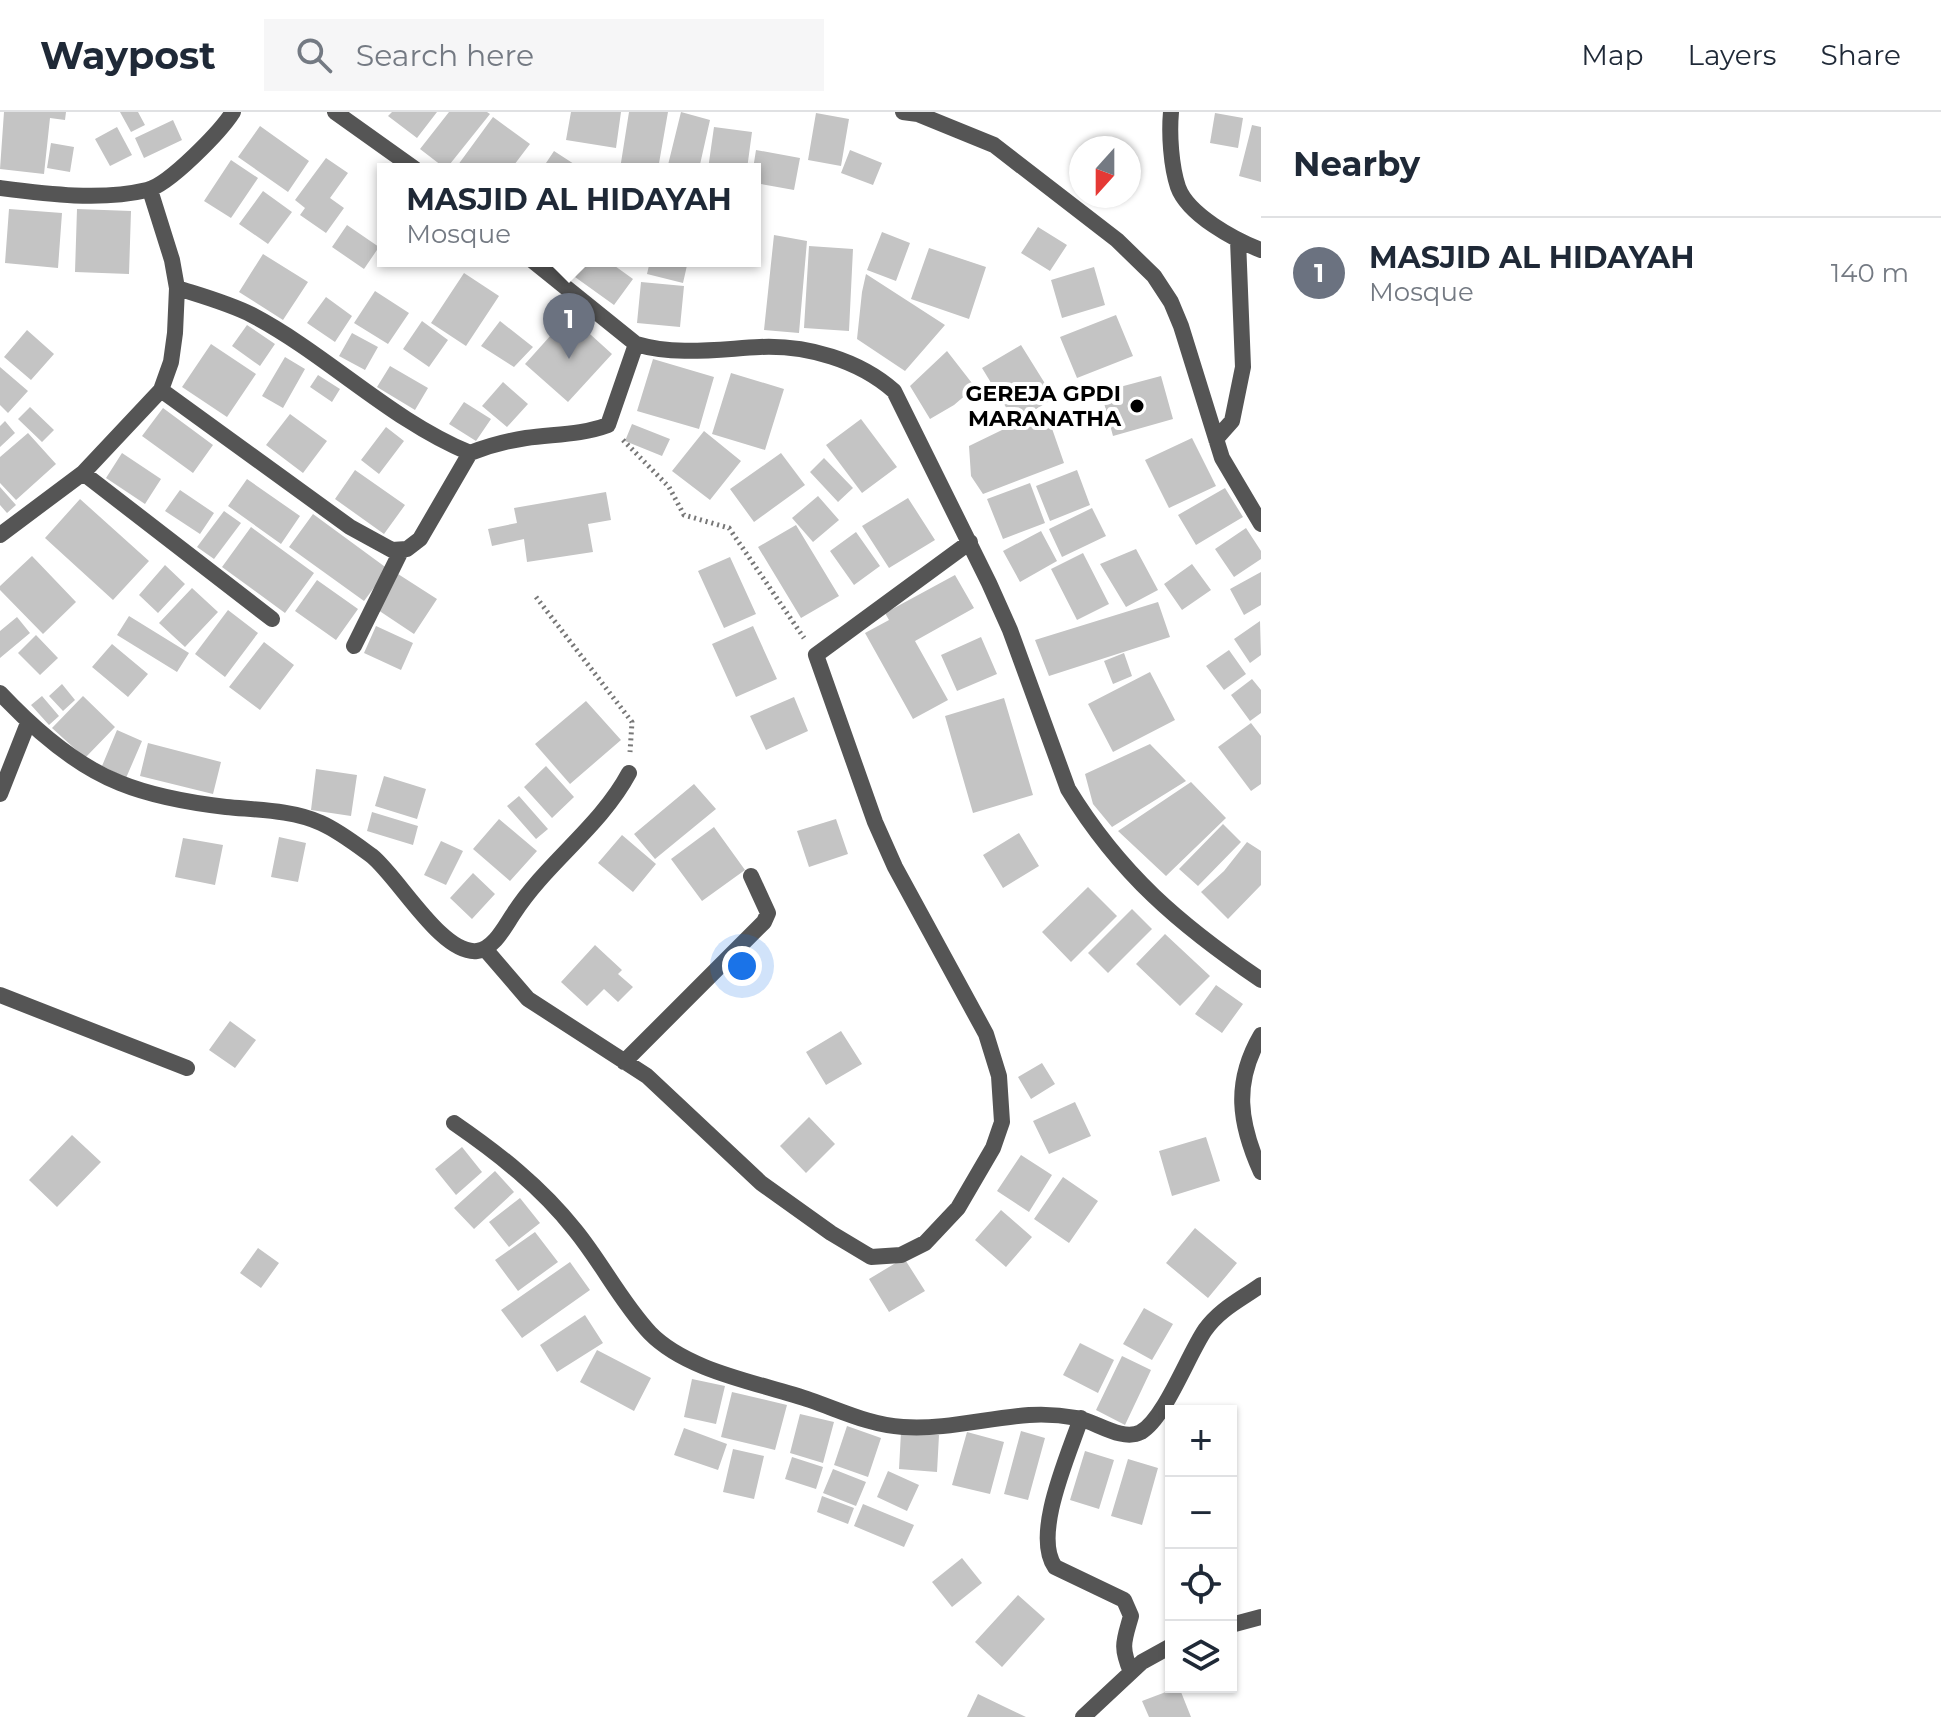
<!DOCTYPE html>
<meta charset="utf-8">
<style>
body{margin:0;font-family:Montserrat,sans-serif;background:#f6f6f7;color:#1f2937}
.controls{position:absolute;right:24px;bottom:24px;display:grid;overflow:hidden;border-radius:0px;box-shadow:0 2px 6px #0004}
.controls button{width:72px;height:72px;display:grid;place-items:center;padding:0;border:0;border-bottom:2px solid #e0e1e3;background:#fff;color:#1f2937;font:40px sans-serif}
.compass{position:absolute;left:1069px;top:24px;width:72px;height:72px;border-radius:50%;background:#fff;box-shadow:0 2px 6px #0004;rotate:201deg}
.you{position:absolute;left:742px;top:854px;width:28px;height:28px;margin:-20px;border:6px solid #fff;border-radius:50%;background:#1a73e8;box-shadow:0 0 0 12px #1a73e833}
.badge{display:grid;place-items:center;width:52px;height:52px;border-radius:50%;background:#000;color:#fff;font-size:26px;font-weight:700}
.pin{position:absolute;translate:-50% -66px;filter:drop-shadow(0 2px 4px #0008)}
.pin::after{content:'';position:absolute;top:42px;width:28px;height:24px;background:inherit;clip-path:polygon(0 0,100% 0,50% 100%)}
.popup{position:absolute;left:377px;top:51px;width:384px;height:104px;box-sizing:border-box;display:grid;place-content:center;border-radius:0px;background:#fff;filter:drop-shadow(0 2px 6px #0005);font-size:26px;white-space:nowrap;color:#747a83}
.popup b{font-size:30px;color:#1f2937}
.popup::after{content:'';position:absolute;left:50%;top:100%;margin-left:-16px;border:16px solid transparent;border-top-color:#fff}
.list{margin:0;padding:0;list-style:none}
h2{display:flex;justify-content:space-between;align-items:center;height:104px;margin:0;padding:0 32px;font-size:34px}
h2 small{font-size:26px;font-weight:400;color:#747a83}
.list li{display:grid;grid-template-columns:52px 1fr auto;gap:24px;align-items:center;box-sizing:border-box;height:112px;padding:0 32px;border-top:2px solid #e0e1e3}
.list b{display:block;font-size:30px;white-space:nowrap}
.list p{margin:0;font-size:26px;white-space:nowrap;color:#747a83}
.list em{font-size:26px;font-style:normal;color:#747a83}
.icon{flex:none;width:44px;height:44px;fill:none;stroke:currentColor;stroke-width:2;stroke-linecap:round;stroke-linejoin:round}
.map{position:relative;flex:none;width:1261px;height:1605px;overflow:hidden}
header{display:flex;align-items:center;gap:48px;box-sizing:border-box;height:112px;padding:0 40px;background:#fff;border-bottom:2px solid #e0e1e3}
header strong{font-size:38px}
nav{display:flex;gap:44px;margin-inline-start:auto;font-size:28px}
.search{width:560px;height:72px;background:#f6f6f7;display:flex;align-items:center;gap:20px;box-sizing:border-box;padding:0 28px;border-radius:0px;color:#747a83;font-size:30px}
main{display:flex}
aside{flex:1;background:#fff}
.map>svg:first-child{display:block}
</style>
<header>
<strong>Waypost</strong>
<div class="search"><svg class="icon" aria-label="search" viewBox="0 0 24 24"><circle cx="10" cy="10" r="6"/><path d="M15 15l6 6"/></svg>Search here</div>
<nav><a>Map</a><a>Layers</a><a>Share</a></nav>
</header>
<main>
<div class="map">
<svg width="1261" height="1605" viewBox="0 0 1261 1605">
<rect width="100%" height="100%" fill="#fff"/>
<path fill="#c4c4c4" d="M4,0H66L65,8L50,6L44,62L0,57Z
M120,0H138L145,13L131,20Z
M392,0H437L417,26L388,4Z
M449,0H487L490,2L446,57L420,37Z
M571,0H621L616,36L566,28Z
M629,0H668L658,57H620Z
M681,0L710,8L699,57H667Z
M816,1L849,7L841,54L808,48Z
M1215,1L1243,6L1238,36L1210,31Z
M493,5L530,32L511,57H455Z
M173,8L182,28L144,46L135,26Z
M1252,13L1261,15V70L1239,64Z
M260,14L309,49L288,80L238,45Z
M117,15L132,43L110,54L95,27Z
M714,15L752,20L747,57H708Z
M51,31L74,35L70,60L47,56Z
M756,38L800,46L794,78L755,71V57H753Z
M850,38L882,51L873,73L841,61Z
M554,39L574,52L571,57H542Z
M326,46L348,61L330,86L344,96L326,121L300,103L305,96L295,88Z
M231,48L258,66L231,106L204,89Z
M263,79L292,100L268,132L239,112Z
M9,97L62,101L58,156L5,151Z
M77,97L131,99L129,162L75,160Z
M347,113L379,135L364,157L332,135Z
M1038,115L1067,133L1050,159L1021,141Z
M882,120L910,131L896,169L867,158Z
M774,123L807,129L799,221L764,218Z
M809,134L853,137L849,219L804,216Z
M929,136L986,155L969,207L911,187Z
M263,142L308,170L283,208L239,180Z
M586,149H608L633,167L614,193L575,165Z
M650,149H688L683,171L647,162Z
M1094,155L1105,193L1062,206L1051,168Z
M464,161L499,184L466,234L431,211Z
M866,162L945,213L905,259L857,227L862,180Z
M641,170L684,174L680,215L637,211Z
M375,179L409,201L388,232L354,211Z
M326,185L352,204L335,230L307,211Z
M569,203L612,242L568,290L525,252Z
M1116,203L1133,244L1077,266L1060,225Z
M422,209L448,228L429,255L403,237Z
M500,209L533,235L514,255L481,234Z
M247,213L275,232L260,254L232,234Z
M27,218L54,242L31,268L4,245Z
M352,221L378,235L365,258L339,244Z
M211,232L256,262L227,305L182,275Z
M1021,233L1054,286L1015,310L982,256Z
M947,239L975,275L954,293L930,307L910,274Z
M285,245L305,257L283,296L262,284Z
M653,247L714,265L699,317L637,299Z
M390,254L428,276L415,298L377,275Z
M0,255L28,279L8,301L0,293Z
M731,261L784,277L765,338L712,322Z
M318,263L340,277L332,290L310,275Z
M1161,264L1173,307L1113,324L1101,280Z
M503,270L528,292L507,315L482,294Z
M464,290L491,307L476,329L449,312Z
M30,295L54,318L42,330L18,307Z
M163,296L213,333L193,361L142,324Z
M290,302L327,329L303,361L266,333Z
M1048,305L1064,351L983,382L971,364L969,334L1002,318Z
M861,307L897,355L862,381L826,333Z
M5,309L15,321L0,335V314Z
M632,312L670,327L662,344L625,329Z
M386,315L404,329L379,362L361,348Z
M704,319L741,349L710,388L672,359Z
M28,321L56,352L16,388L0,371V345Z
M1192,326L1216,374L1169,396L1145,348Z
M122,341L161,367L145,392L106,366Z
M781,341L805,373L754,410L730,377Z
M824,346L853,376L838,390L810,360Z
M355,358L405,393L384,422L335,387Z
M1077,358L1090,393L1050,409L1036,374Z
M247,367L300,404L281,432L228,394Z
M1030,371L1045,411L1003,427L987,387Z
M0,375L16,393L7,401L0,393Z
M1225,376L1243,405L1196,433L1178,403Z
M180,378L214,401L200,422L165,399Z
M606,380L611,408L588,412L593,440L527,450L524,427L492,434L488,417L517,411L514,396Z
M818,384L839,408L813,430L792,406Z
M908,386L935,428L889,456L862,414Z
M80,387L149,449L113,488L45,426Z
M1092,396L1106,424L1062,445L1049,417Z
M224,399L241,411L214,447L197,435Z
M313,402L388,457L364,489L289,435Z
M796,413L839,484L801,506L758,435Z
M251,415L314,461L285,501L222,455Z
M1246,416L1261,439V447L1234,465L1215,437Z
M1041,419L1057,449L1020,470L1003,439Z
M856,420L880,454L854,473L830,439Z
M1136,437L1158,478L1126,495L1100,452Z
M1083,441L1109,492L1077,508L1051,457Z
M32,444L76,490L43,522L0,478V474Z
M730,445L756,502L724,516L698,459Z
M1192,452L1211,478L1182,498L1164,472Z
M165,453L185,472L158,501L139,483Z
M1261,460V493L1244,503L1230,477Z
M398,462L437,487L414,522L375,496Z
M955,463L974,496L915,529L948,588L913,607L865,521L889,508L885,501Z
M317,468L358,497L336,528L295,499Z
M192,476L218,500L185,535L159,511Z
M1158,490L1170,525L1049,564L1035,528Z
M228,498L258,521L225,565L195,542Z
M129,504L189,541L177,560L117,523Z
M17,505L30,521L0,546V519Z
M1260,509L1261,543L1250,551L1234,527Z
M376,514L413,531L401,558L364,541Z
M753,514L777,567L736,585L712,532Z
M36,523L58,546L40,563L18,541Z
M981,525L997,562L957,579L941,543Z
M264,530L294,553L260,598L229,575Z
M112,532L148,562L128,585L92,555Z
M1229,538L1246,562L1224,578L1206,554Z
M1124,541L1132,564L1113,572L1104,549Z
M1150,560L1175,608L1113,640L1088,592Z
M1252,567L1261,578V601L1250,609L1231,583Z
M62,572L75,588L63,599L49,584Z
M42,584L59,604L49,613L31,593Z
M83,584L115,615L85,646L52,616Z
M794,585L808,619L766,638L750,604Z
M1004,586L1033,683L973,701L945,604Z
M586,589L621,628L570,672L535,632Z
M1251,611L1261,624V672L1251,679L1218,635Z
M117,618L142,629L126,666L102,654Z
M148,631L221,650L213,682L140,664Z
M1150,632L1186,669L1112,715L1093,692L1085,662Z
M546,654L574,685L552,706L524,675Z
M316,657L357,663L351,704L311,698Z
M384,664L426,677L417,707L375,694Z
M1191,670L1226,706L1166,764L1118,719Z
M694,672L716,697L655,747L634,722Z
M519,684L548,717L536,727L507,694Z
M372,700L418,714L413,733L367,719Z
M499,707L537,739L510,769L473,737Z
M836,707L848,742L809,755L797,719Z
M1223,712L1241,730L1198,774L1179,757Z
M714,715L745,758L702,789L671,747Z
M1019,721L1039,754L1003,776L983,743Z
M622,723L656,752L633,780L598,751Z
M279,725L306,731L298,770L271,765Z
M183,726L223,733L215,773L175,765Z
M441,729L463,739L446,773L424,763Z
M1247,730L1261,739V773L1228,807L1201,780L1224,759Z
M473,761L495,782L472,807L450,786Z
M1088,775L1117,804L1071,850L1042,820Z
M1132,797L1152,817L1108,861L1088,841Z
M1165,822L1210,864L1180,894L1136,852Z
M595,833L622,858L618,862L633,875L618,890L604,877L587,894L561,870Z
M1216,873L1243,892L1222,921L1195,902Z
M230,909L256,928L235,956L209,938Z
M841,919L862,952L826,973L806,940Z
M1042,951L1055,972L1031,987L1018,965Z
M1075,990L1091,1024L1049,1042L1033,1009Z
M809,1005L835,1032L806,1061L780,1034Z
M72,1023L101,1050L57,1095L29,1068Z
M1206,1025L1220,1069L1172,1084L1159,1039Z
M462,1035L482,1060L456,1083L435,1057Z
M1021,1043L1052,1063L1029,1100L997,1079Z
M495,1059L514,1080L474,1117L454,1096Z
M1063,1065L1098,1089L1069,1131L1034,1107Z
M520,1086L540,1111L509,1135L489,1110Z
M1001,1098L1032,1125L1006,1155L975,1128Z
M1195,1116L1237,1151L1208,1186L1166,1151Z
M535,1120L558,1150L518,1179L495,1148Z
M258,1136L279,1151L261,1176L240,1161Z
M904,1146L925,1179L889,1200L869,1167Z
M570,1150L590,1178L522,1226L501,1198Z
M1144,1196L1173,1212L1152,1248L1123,1232Z
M585,1203L603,1231L557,1260L540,1233Z
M1080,1231L1114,1248L1098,1281L1063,1263Z
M597,1238L651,1266L634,1299L580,1270Z
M1122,1244L1151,1258L1125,1313L1096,1298Z
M692,1267L725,1274L716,1312L684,1305Z
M732,1280L787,1293L775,1338L721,1325Z
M800,1302L834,1310L823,1351L790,1341Z
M847,1314L881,1326L868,1365L834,1353Z
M684,1316L727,1332L718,1358L674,1343Z
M1021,1319L1045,1326L1028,1388L1004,1382Z
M901,1320L939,1323L937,1360L899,1357Z
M967,1320L1004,1330L990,1382L952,1373Z
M733,1337L764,1344L754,1387L723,1380Z
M1085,1339L1114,1348L1099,1397L1070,1388Z
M792,1345L823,1355L816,1377L785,1367Z
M1128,1347L1158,1356L1142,1413L1111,1404Z
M833,1357L866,1370L856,1394L823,1381Z
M888,1359L919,1373L907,1399L877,1385Z
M822,1384L854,1396L848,1412L817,1400Z
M863,1392L914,1413L904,1435L854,1414Z
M962,1446L982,1471L952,1495L932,1470Z
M1018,1483L1045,1507L1002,1555L975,1530Z
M1179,1575L1191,1605H1149L1142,1589Z
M978,1582L1026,1605H967Z"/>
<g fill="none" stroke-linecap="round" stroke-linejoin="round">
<path stroke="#777" stroke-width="5" stroke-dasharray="2 4" stroke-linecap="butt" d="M623,328L669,375L684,403L729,416L804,526
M536,485L632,610L630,640"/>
<path stroke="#555" stroke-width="16" d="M335,0L415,57
M903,0L918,2L994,33L1117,128L1154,164L1171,190L1181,214L1222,346L1261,412
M1171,0C1169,22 1171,54 1178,75C1188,103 1235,128 1261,138
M0,76C47,82 101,89 147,78C169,73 221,19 233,0
M533,149L636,232C676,244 719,237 760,235C807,233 859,248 894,279L989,471L1010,518L1068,677C1120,762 1180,813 1261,868
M177,176C202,184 228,191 252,203C328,243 390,308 470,341C488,334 506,329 526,326C554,322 581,323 608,313L636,232
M161,278L350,415L392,438L407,437L420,427L470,341
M1216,327L1232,309L1243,255L1238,128
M83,361L272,507
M0,423L83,361L161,278L171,250L175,221L177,176L172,148L150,78
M354,534L401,439
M0,581C33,616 74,653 120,671C152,684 192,691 226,695C257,698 293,698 321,711C339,719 357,733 372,744C399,766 442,843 477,839C494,837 505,814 514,801C547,750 600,715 629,661
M0,682L28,611
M485,837L528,887L647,964L761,1071L831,1121L871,1145L901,1143L925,1131L958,1096L993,1036L1002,1010L999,964L986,922L895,755L875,710L816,543L970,430
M0,883L187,956
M1261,923C1233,971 1239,1011 1261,1060
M624,950L764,810L768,801L751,764
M454,1011C499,1042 541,1075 575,1118C602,1151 621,1190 650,1221C688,1260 761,1271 810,1288C842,1299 870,1313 903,1315C945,1318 987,1306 1029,1303C1045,1302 1061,1303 1077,1306C1095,1309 1122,1330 1141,1320C1165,1306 1188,1243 1205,1218C1220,1197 1240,1188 1261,1173
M1081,1306C1069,1342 1032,1423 1055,1455L1124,1488L1131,1504C1124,1529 1120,1534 1131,1560
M1231,1513L1261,1505
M1083,1605L1142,1550L1171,1534"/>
</g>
<circle fill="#000" stroke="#fff" stroke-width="3" cx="1137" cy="294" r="8"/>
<g text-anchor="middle" stroke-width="8" stroke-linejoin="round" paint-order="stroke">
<g font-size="22" font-weight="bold" fill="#000" stroke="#fff" text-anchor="end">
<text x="1121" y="289">GEREJA GPDI<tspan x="1121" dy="25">MARANATHA</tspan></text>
</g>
</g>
</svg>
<div class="controls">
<button>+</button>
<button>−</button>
<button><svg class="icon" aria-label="locate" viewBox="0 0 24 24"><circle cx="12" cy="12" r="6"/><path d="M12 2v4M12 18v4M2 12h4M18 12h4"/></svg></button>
<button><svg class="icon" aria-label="layers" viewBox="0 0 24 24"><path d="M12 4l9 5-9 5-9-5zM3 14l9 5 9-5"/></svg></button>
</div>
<svg class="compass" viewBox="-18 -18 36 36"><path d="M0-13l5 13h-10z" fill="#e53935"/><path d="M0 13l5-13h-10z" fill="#747a83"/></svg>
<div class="you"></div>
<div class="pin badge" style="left:569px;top:247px;background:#6b7280">1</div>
<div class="popup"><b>MASJID AL HIDAYAH</b>Mosque</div>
</div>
<aside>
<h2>Nearby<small></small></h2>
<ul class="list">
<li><span class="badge" style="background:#6b7280">1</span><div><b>MASJID AL HIDAYAH</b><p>Mosque</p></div><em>140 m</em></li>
</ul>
</aside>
</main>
